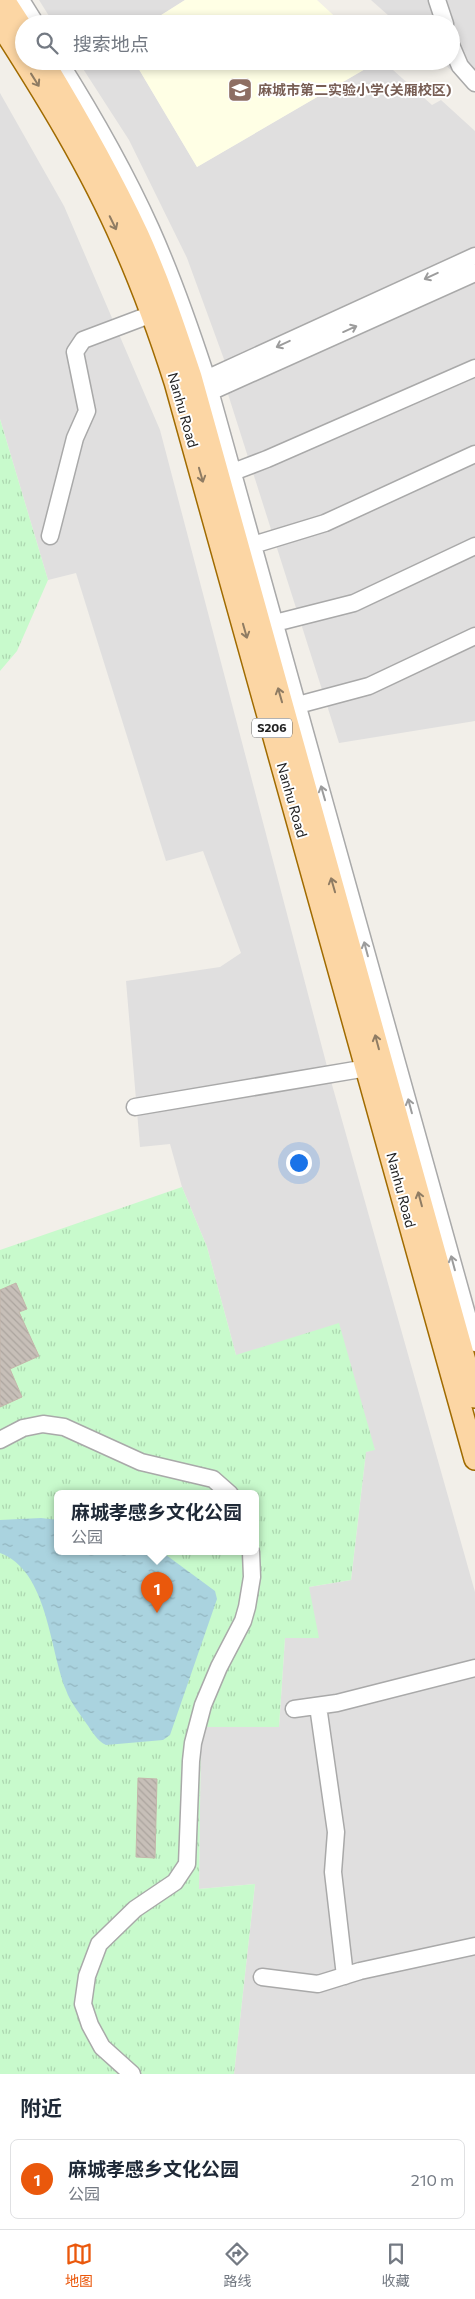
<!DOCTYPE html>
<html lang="zh">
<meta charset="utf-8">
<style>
body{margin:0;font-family:Commissioner,"Noto Sans SC",sans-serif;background:#f2f2f3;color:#1f2937}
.you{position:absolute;left:298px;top:1162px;width:18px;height:18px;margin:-12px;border:4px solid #fff;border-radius:50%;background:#1a73e8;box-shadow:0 0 0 8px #1a73e833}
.badge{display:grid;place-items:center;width:32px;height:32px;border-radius:50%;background:#ea580c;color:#fff;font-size:16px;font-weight:700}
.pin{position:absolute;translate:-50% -41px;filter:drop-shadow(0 1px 2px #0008)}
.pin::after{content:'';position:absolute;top:26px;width:18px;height:15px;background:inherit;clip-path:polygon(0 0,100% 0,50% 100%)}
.popup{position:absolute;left:54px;top:1490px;width:205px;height:65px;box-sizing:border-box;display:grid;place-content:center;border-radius:8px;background:#fff;filter:drop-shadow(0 1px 4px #0005);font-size:16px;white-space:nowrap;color:#747a83}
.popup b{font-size:19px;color:#1f2937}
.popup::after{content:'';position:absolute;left:50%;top:100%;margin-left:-10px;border:10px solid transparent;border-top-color:#fff}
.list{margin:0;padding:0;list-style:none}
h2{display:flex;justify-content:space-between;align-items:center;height:65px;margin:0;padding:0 20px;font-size:21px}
h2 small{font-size:16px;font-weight:400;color:#747a83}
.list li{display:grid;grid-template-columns:32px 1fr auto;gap:15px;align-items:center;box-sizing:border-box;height:80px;margin:0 10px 10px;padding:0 10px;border:1px solid #e0e1e3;border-radius:8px}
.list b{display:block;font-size:19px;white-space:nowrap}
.list p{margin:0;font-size:16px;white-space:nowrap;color:#747a83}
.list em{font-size:16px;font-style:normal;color:#747a83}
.icon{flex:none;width:28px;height:28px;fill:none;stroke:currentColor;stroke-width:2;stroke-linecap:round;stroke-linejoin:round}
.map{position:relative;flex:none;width:475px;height:2074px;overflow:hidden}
.search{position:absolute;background:#fff;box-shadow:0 2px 8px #0003;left:15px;right:15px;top:15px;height:55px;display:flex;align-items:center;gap:12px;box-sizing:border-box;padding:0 18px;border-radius:28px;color:#747a83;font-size:19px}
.sheet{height:155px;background:#fff}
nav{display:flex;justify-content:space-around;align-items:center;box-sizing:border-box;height:70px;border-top:1px solid #e0e1e3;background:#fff;font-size:14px;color:#747a83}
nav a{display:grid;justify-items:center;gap:2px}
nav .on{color:#ea580c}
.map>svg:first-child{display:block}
</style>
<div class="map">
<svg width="475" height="2074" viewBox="0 0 475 2074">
<defs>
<pattern id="park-tufts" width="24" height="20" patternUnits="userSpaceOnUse" patternTransform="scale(1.25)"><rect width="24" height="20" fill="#c8facc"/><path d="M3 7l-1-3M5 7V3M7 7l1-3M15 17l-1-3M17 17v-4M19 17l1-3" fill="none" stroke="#acd6af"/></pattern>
<pattern id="water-ripples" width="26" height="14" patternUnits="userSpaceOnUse" patternTransform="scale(1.25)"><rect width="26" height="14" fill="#aad3df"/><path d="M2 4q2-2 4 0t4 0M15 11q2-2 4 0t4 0" fill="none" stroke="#92b5bf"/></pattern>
<pattern id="building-back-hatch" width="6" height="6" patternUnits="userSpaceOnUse" patternTransform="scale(1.25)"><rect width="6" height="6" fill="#c7bfb8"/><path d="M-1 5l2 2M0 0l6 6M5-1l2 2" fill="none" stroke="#aba49e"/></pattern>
</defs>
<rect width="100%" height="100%" fill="#f2efe9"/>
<path fill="#e0dfdf" d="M39,0H185L147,24H54Z
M371,0H475V92L441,61H451V24H398Z
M78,61H134L197,167L379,61H383L432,105L441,100L475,131V247L225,362L187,258L129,140Z
M0,93L64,206L160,430L329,1074L475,1592V2074H234L255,1884L199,1889L201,1726L279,1727L285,1638L309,1587L351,1580L366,1452L375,1449L236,1355L207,1247L182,1187L170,1144L140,1147L126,981L220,967L241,953L203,851L166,861L76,573L48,580L0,419Z
M475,279V721L339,743L227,391Z"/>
<path fill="#ffffe5" d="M185,0H317L343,24H147Z
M134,61H379L197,167Z"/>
<path fill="url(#park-tufts)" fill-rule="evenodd" d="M0,419L48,580L17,651L0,671Z
M182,1187L207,1247L236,1355L339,1323L375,1450L366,1452L351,1580L309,1587L319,1638H285L279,1727H201L199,1889L255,1884L234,2074H0V1250ZM58,1494H256V1552H58Z"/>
<path fill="url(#water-ripples)" d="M41,1518L58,1520V1552H162L215,1591L217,1599L170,1735L163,1740L106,1745C97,1741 92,1731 86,1723C79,1712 70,1702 66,1690C49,1648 48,1571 0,1553V1520Z"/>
<path fill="url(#building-back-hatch)" stroke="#c4b6ab" d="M16,1283L27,1309L19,1312L39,1356L10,1369L22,1397L0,1407V1290Z
M138,1778L157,1779L155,1858L136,1857Z"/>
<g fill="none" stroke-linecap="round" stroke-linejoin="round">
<defs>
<path id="minor" d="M21,0L36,24
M437,0L445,24
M451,45L460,66L475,83
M59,61C93,115 125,171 151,229C172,276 189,324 205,373L475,1343
M206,379L475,256
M210,392L475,273
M233,472L267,459L475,368
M50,536L75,438L87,411L75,352L83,340L152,314
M253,545L325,523L475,454
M275,623L354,603L475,546
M298,705L369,686L475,636
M135,1107L367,1068
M0,1440L23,1428L43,1424L64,1427L141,1462L213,1479L230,1494
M318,1706L336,1832L333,1872L345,1976
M294,1709L337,1703L475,1668
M262,1977L318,1984L360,1971L475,1946
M132,2074L102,2047L90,2025L83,2004L87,1976L99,1944L135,1909L175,1882L187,1864L191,1761L193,1743L203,1705L219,1667L243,1621L247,1607L252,1577L251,1552"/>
<path id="major" d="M4,0L24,31
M0,24C45,94 90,167 123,243C143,288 160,335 175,382L475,1459
M43,61C77,117 110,175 138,235C159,281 175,329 191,377L475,1397"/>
</defs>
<use href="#minor" stroke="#a9a9a9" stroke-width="19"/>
<use href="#major" stroke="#a06b00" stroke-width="24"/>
<use href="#minor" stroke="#fff" stroke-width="16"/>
<use href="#major" stroke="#fcd6a4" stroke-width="21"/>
</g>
<defs><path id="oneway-shaft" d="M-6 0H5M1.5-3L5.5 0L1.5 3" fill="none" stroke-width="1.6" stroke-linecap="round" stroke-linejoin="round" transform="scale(1.25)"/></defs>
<g stroke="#8f7c63">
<use href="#oneway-shaft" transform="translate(35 80) rotate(58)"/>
<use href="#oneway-shaft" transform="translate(113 223) rotate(64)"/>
<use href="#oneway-shaft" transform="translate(201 475) rotate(74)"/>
<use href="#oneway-shaft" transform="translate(245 631) rotate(74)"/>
<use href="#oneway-shaft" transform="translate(280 695) rotate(-106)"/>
<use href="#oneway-shaft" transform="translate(333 885) rotate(-106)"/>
<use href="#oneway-shaft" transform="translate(377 1042) rotate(-105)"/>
<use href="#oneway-shaft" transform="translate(420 1199) rotate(-105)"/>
</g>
<g stroke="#9c9c9c">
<use href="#oneway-shaft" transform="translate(431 276) rotate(155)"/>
<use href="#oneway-shaft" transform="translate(350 329) rotate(-24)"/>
<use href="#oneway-shaft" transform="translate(283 344) rotate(155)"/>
<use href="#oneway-shaft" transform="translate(323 793) rotate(-106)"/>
<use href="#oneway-shaft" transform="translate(366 949) rotate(-105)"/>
<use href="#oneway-shaft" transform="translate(410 1106) rotate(-105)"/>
<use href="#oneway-shaft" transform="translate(453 1263) rotate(-105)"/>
</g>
<defs>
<symbol id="school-square" viewBox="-11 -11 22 22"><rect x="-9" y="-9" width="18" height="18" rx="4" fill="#8d6e63" stroke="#fff"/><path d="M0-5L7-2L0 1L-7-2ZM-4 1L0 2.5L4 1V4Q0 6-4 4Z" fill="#fff"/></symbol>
</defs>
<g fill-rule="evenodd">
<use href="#school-square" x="226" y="76" width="28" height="28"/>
</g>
<g text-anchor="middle" stroke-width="4" stroke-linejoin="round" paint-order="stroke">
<rect fill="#fff" stroke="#646464" stroke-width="1" x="252" y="718.5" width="40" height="19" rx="4"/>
<g font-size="12" font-weight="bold" fill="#222">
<text x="272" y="732">S206</text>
</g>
<g font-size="14" font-weight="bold" fill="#785e54" stroke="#fff" text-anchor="start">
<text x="258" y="95">麻城市第二实验小学(关厢校区)</text>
</g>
<g font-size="14" fill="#222" stroke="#fff">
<text transform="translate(183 410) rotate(74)" y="5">Nanhu Road</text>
<text transform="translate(292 800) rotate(74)" y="5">Nanhu Road</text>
<text transform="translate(401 1190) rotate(75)" y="5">Nanhu Road</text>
</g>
</g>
</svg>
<div class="you"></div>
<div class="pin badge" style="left:157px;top:1613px">1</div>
<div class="popup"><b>麻城孝感乡文化公园</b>公园</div>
<div class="search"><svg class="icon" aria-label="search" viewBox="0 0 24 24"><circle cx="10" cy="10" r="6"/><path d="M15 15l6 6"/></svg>搜索地点</div>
</div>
<section class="sheet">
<h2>附近<small></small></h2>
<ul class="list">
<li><span class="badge">1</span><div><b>麻城孝感乡文化公园</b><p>公园</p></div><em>210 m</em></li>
</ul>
</section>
<nav>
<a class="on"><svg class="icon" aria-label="map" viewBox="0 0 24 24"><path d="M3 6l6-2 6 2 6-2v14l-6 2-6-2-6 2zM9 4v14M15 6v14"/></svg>地图</a>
<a><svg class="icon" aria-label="directions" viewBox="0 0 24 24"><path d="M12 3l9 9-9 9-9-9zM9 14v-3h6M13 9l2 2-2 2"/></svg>路线</a>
<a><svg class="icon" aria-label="saved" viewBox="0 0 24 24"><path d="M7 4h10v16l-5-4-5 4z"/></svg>收藏</a>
</nav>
